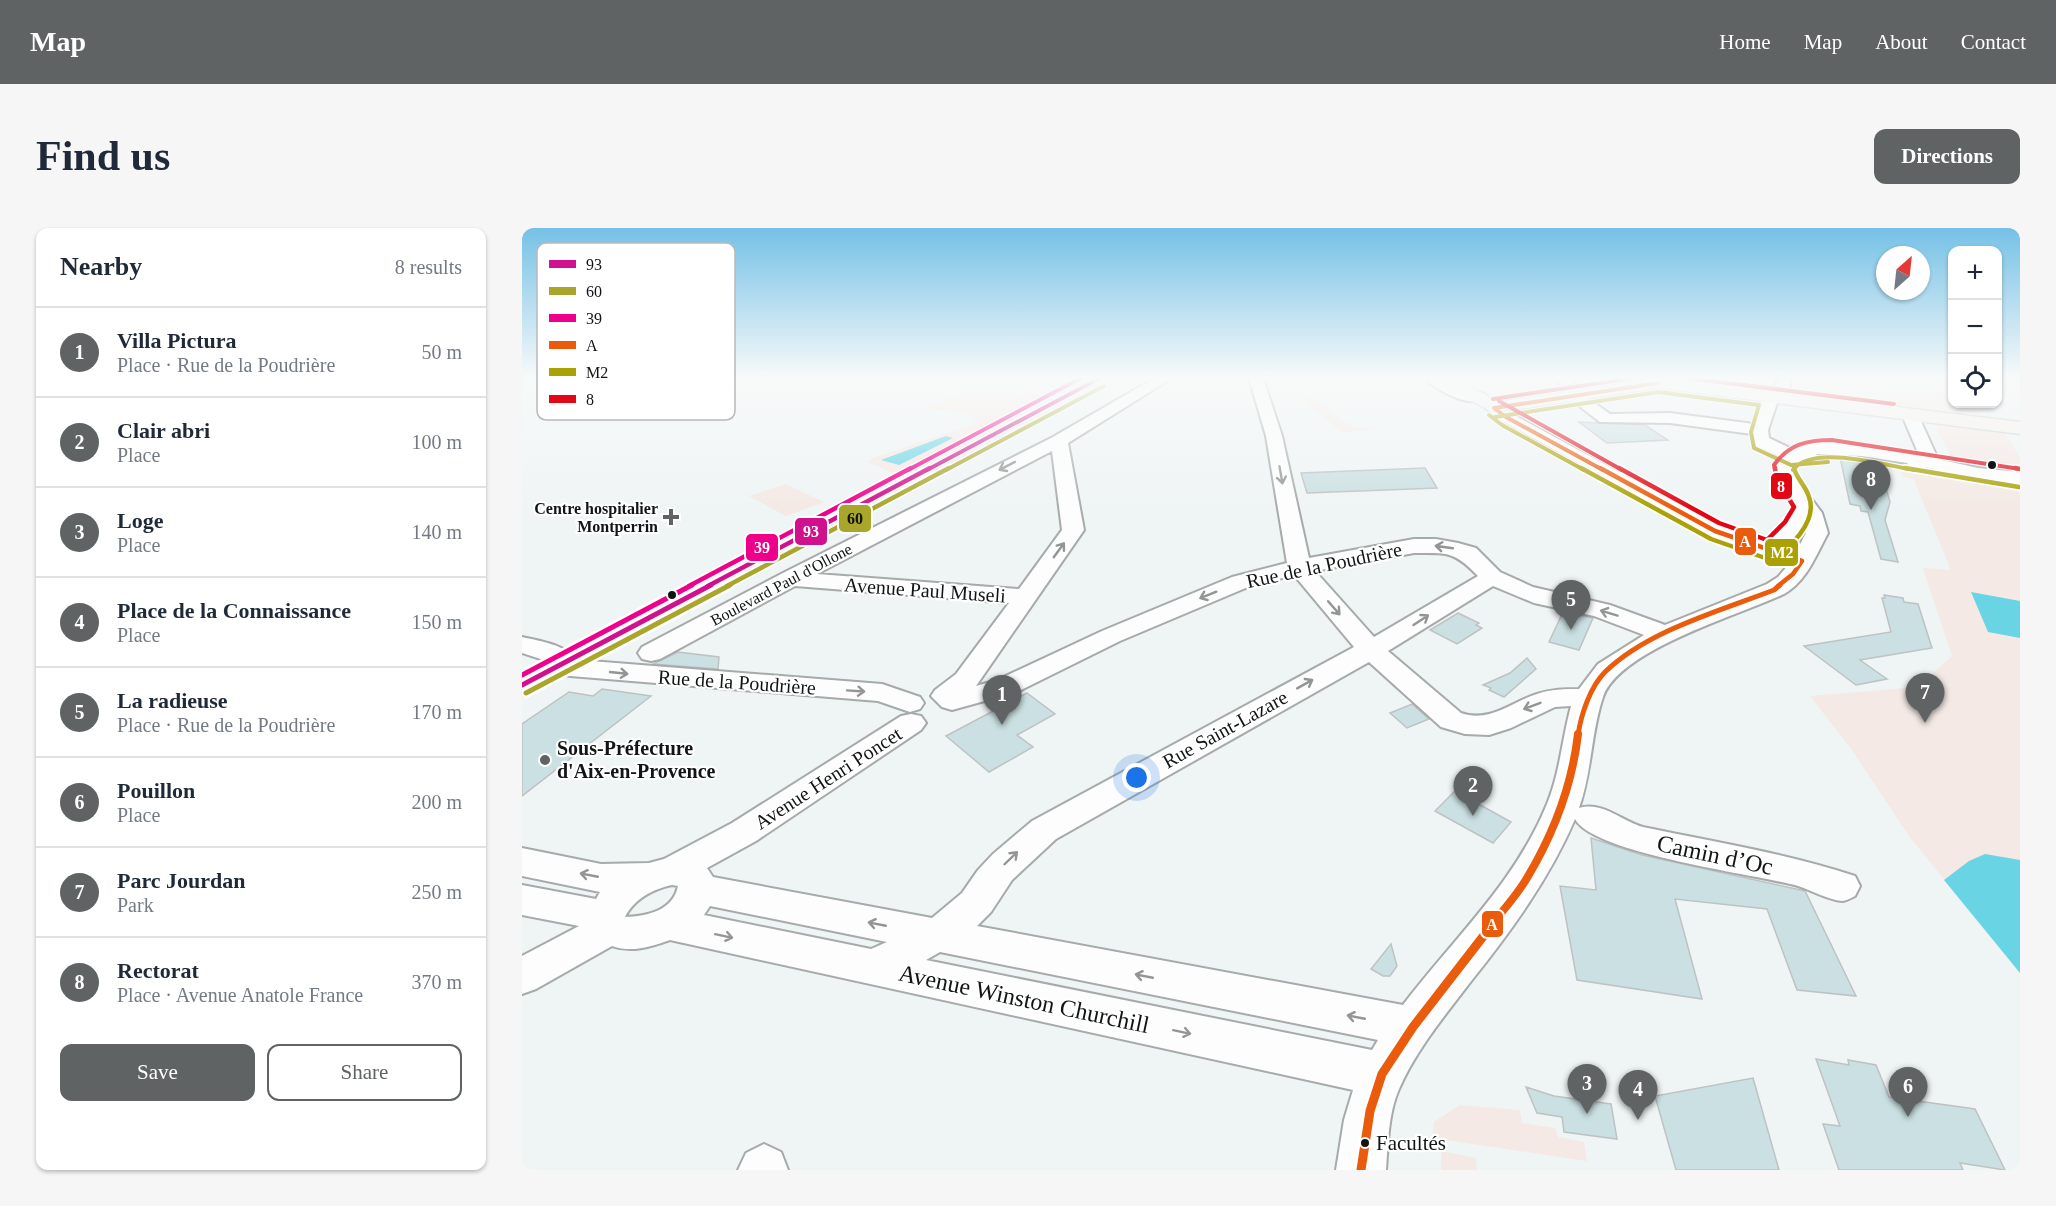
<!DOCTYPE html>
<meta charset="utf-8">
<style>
body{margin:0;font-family:Georgia,serif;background:#f6f6f7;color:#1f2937}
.controls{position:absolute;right:18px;top:18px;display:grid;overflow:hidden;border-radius:12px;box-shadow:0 2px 4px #0004}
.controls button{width:54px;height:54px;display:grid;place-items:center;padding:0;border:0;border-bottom:2px solid #e0e1e3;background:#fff;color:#1f2937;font:30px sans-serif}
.compass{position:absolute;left:1354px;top:18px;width:54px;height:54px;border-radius:50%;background:#fff;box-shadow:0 2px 4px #0004;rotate:27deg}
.you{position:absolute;left:615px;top:550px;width:21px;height:21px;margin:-15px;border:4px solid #fff;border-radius:50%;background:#1a73e8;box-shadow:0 0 0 9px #1a73e833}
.badge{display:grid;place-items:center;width:39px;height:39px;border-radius:50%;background:#5f6363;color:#fff;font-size:20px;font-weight:700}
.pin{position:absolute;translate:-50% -50px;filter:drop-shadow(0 2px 3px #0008)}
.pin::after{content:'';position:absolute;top:32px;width:21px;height:18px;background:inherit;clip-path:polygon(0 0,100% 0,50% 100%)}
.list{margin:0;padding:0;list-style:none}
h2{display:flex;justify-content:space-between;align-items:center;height:78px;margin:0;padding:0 24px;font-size:26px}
h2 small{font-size:20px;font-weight:400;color:#747a83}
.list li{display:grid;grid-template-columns:39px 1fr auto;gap:18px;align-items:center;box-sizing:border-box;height:90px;padding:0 24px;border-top:2px solid #e0e1e3}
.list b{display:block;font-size:22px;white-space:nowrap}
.list p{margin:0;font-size:20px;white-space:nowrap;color:#747a83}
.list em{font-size:20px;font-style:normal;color:#747a83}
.actions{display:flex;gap:12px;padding:18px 24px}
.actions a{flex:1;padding:14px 0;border:2px solid #5f6363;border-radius:12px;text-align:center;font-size:21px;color:#5f6363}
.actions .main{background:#5f6363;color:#fff}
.icon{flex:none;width:33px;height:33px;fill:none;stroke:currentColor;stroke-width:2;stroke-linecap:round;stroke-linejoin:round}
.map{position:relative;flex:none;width:1498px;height:942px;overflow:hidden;border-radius:12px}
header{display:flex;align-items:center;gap:36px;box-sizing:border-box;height:84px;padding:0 30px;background:#5f6363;color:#fff}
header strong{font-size:28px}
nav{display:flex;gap:33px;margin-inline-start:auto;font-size:21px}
.intro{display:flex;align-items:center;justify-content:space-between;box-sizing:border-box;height:144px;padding:0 36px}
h1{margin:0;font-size:42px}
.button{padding:15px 27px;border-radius:12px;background:#5f6363;color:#fff;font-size:21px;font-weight:700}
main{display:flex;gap:36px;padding:0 36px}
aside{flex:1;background:#fff;border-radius:12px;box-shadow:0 2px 4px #0004}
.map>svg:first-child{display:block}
</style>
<header>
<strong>Map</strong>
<nav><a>Home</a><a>Map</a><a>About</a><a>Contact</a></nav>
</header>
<div class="intro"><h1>Find us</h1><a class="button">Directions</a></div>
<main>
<aside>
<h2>Nearby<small>8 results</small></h2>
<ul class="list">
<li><span class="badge">1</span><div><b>Villa Pictura</b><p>Place · Rue de la Poudrière</p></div><em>50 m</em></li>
<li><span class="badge">2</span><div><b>Clair abri</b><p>Place</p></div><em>100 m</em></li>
<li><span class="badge">3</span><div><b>Loge</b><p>Place</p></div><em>140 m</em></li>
<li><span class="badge">4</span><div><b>Place de la Connaissance</b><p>Place</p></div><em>150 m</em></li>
<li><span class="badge">5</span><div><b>La radieuse</b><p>Place · Rue de la Poudrière</p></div><em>170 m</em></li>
<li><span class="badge">6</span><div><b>Pouillon</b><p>Place</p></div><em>200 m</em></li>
<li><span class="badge">7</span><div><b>Parc Jourdan</b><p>Park</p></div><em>250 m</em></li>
<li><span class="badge">8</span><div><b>Rectorat</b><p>Place · Avenue Anatole France</p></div><em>370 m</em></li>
</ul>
<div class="actions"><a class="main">Save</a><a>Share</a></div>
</aside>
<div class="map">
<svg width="1498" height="942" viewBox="0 0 1498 942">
<rect width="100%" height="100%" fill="#eff4f4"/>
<path fill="#f4e9e4" d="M403,150L459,158L462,154L433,150H564L377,247L345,234L351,230L450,197L456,190L440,184L402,180L439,165Z
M1360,155L1430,163V176H1453L1457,186C1428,182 1359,180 1337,164V160L1340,158Z
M775,168H788L830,199L854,200L821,205Z
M1413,197L1482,205L1498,229V243L1432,233Z
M1379,243L1427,251H1440V249L1490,255L1498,267V745L1387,608L1330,522L1288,468L1396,459L1430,428L1401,340L1429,342L1392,252L1381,248Z
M264,256L302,274L264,288L227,268Z
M938,877L998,882L1000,895L1033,900L1036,909L1062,914L1065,933L911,910L912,894Z
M919,923L954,930L955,942H919Z"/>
<path fill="#69d5e4" d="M424,208L431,210L377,237L359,232Z
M1449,364L1498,373V410L1466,404Z
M1463,626L1498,632V745L1422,652L1447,633Z"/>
<path fill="#cae0e2" stroke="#bfc2c3" stroke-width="1.5" d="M1057,194L1123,197L1146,212L1085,215Z
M1318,229L1343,231L1349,252L1364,260L1368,274L1363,292L1376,334L1359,331L1346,284L1339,283L1338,278L1328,276Z
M903,240L915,260L785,265L779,245Z
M1362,367L1381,370L1382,374L1396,376L1410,420L1338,432L1365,451L1334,457L1282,418L1369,404L1360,370H1363Z
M1041,384L1071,390L1057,422L1027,414Z
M936,385L957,395L954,397L960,400L935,416L908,402Z
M156,424L197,429L196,441L131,436Z
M1005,430L1014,441L982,469L967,462L969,460L961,457L988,445Z
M80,461L129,468L0,568V496L47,464L71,468Z
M505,465L533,486L495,507L511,519L467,544L424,508Z
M890,476L907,491L885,500L868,485Z
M933,563L989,594L971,615L913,583Z
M1069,610L1120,627L1283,663L1334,768L1275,762L1245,681L1153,671L1180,771L1055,752L1038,658L1074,662Z
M869,716L875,738L868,748H861L849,741Z
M1294,831L1327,837L1326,832L1354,837L1367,869L1453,881L1483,942L1438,935L1441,942H1317L1301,896L1318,898Z
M1231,850L1257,942H1154L1133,868Z
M1004,859L1032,868L1089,876L1095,911L1042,904L1040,889L1015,885Z"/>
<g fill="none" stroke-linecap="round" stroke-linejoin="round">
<defs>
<path id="minor" d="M633,150H650L546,215L562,302L454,458L475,452L580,403L710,349L765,335L744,208L727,150H741L760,208L787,330L892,311H914L936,315L954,320L978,344L1011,359L1088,377L1143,397L1245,356L1256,349L1267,336L1186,307L978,192L964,180L966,177H978L990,186L1200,299L1244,313L1264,294L1272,274L1253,246L1252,240L1259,229L1232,217L1230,206L1148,195L1078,194L1048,171L1034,150H1048L1058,165L1088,186L1148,185L1232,196L1241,170L1244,167L1251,166L1256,150H1270L1262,174L1255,175L1246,202L1247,210L1270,221L1293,215H1314L1397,227L1380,187L1388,182L1396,187L1416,231L1456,240L1498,244V256L1441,250L1409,240L1388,239L1385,235L1339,228L1295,226L1292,230L1273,235L1270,240L1271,246L1300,285L1306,305C1294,327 1285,353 1262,366C1218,387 1098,421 1081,469C1069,504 1070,544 1057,580C1081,573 1099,593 1121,599C1192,614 1264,625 1333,648L1338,658L1333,668C1329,670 1324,673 1320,673C1306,672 1289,662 1276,658C1233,646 1072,626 1053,591C1027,651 990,702 950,752C924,786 894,822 877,861C866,886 866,916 864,942H814L822,892L831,862L148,712C128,719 110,725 90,718L14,761L0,766V728L57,698L0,687V657L74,671L78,664L0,648V620L79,636L127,635L142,631L210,595L379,488L389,486L399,488L404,495L399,502L234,613L185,640L191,649L410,690L440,665L456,642L471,626L510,593L832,419L772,347L726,359L598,413L495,464L430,482L420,479L409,468L413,462L434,446L487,375L273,358L138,431L129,433L120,431L116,425L120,419L259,346L531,209ZM530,223L540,302L497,361L295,346ZM1283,297L1284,305L1274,324L1263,320ZM892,325C926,325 932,323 956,348L852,409L793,343ZM971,358L1012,375L1072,388L1122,407L1076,436L1057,461C1043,461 1029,461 1015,466C989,474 968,495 939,485L866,423ZM847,434L919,499L943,506L967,507L989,500L1033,479L1049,478C1040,511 1038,545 1025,576C993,655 931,711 881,777L455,698L469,684L490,652L534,611ZM150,657L156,658C151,683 125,688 103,689C112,671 131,661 150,657ZM188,678L365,714L349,721L182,687ZM418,724L856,812L850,822L404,732Z
M907,150H919L936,161L961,165L964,168C950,182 920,164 908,155Z
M0,409C22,414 40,416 56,432L360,456L398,469L402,475L398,481L388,484L356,473L48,448L38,446L28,434L0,425Z
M242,916L259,924L266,942H216L224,925Z"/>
<path id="major" d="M566,150H586L584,154L11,464L0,467V444Z
M914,150H934L975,174L1136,150L1498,194V206L1136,160L972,185L916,154Z"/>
</defs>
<use href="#minor" stroke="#a6aaaa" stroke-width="4"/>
<use href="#major" stroke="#cfd1d1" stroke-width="3"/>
<use href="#minor" fill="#fdfdfd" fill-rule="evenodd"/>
<use href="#major" fill="#f5f1ee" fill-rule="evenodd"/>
<defs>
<path id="bus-1-far2" d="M405,242L578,150"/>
<path id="bus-1-far1" d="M186,358L408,240"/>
<path id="bus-1" d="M0,457L189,357"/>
<path id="bus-2-far2" d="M424,242L582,158"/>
<path id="bus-2-far1" d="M205,358L427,240"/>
<path id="bus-2" d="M4,465L208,357"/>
<path id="bus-3-far2" d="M386,242L559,150"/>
<path id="bus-3-far1" d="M167,358L389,240"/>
<path id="bus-3" d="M0,447L170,357"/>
<path id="bus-4-far4" d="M972,180L1136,155
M972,180L984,189L1081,242"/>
<path id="bus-4-far3" d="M1078,240L1193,303L1280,333L1271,346L1256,358"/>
<path id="bus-4-far2" d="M1056,507C1059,487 1068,459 1083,444C1125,403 1197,383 1252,362L1258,357"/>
<path id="bus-4-far1" d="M968,698C981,683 995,667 1005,650C1032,605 1050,558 1056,506"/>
<path id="bus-4" d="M839,942L848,883L860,846L891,799L970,697"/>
<path id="bus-5-far1" d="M967,187L980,197L1062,242
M973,189L1136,164L1237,177L1229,204L1232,220L1269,237L1306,234
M1271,242C1290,216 1363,237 1392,242"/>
<path id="bus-5" d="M1059,240L1189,311L1246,331C1267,324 1296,293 1287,269C1284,258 1274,250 1272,240
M1383,240L1497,259"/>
<path id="bus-6-far1" d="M1166,150L1372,176
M971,171L1111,150
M977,173L1100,242
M1253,242L1252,237C1267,216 1285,212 1310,212L1498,241"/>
<path id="bus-6" d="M1097,240L1197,295L1245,312L1263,294L1272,279L1254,249L1253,240
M1493,240L1498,241"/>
</defs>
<use href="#bus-1-far2" stroke="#fff" stroke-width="6"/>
<use href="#bus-1-far1" stroke="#fff" stroke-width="8"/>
<use href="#bus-1" stroke="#fff" stroke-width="10"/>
<use href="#bus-2-far2" stroke="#fff" stroke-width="6"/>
<use href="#bus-2-far1" stroke="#fff" stroke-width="8"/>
<use href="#bus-2" stroke="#fff" stroke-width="10"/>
<use href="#bus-3-far2" stroke="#fff" stroke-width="6"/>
<use href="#bus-3-far1" stroke="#fff" stroke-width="8"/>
<use href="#bus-3" stroke="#fff" stroke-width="10"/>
<use href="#bus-4-far4" stroke="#fff" stroke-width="6"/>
<use href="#bus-4-far3" stroke="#fff" stroke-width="8"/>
<use href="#bus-4-far2" stroke="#fff" stroke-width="10"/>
<use href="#bus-4-far1" stroke="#fff" stroke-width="12"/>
<use href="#bus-4" stroke="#fff" stroke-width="14"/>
<use href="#bus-5-far1" stroke="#fff" stroke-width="6"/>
<use href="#bus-5" stroke="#fff" stroke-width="8"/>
<use href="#bus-6-far1" stroke="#fff" stroke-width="6"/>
<use href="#bus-6" stroke="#fff" stroke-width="8"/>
<use href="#bus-1-far2" stroke="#d0108c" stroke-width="4"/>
<use href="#bus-1-far1" stroke="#d0108c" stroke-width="4.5"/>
<use href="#bus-1" stroke="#d0108c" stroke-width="5"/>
<use href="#bus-2-far2" stroke="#a9a62c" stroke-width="4"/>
<use href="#bus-2-far1" stroke="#a9a62c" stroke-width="4.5"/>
<use href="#bus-2" stroke="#a9a62c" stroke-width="5"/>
<use href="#bus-3-far2" stroke="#ee008b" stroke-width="4"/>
<use href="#bus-3-far1" stroke="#ee008b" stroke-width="4.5"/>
<use href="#bus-3" stroke="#ee008b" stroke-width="5"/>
<use href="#bus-4-far4" stroke="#ea5b0b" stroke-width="4"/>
<use href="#bus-4-far3" stroke="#ea5b0b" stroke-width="4.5"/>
<use href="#bus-4-far2" stroke="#ea5b0b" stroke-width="5"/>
<use href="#bus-4-far1" stroke="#ea5b0b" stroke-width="8"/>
<use href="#bus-4" stroke="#ea5b0b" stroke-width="9"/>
<use href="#bus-5-far1" stroke="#aaa106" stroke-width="4"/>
<use href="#bus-5" stroke="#aaa106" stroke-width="4.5"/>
<use href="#bus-6-far1" stroke="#e30613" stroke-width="4"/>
<use href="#bus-6" stroke="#e30613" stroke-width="4.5"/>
</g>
<defs><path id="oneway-shaft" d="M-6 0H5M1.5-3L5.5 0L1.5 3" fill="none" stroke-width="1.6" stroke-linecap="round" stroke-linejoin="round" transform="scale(1.5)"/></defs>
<g stroke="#939595">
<use href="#oneway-shaft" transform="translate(485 238) rotate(153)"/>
<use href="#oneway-shaft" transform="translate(759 247) rotate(80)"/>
<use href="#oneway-shaft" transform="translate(922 319) rotate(-172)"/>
<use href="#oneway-shaft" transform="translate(537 322) rotate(-54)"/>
<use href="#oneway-shaft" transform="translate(686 367) rotate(158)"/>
<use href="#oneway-shaft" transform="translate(812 380) rotate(49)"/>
<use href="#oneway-shaft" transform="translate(1087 385) rotate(-163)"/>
<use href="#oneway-shaft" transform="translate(899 392) rotate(-33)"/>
<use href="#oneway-shaft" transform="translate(97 445) rotate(6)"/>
<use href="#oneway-shaft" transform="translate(783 456) rotate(-29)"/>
<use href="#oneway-shaft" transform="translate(334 463) rotate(4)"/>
<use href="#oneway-shaft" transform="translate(1010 478) rotate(159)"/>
<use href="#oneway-shaft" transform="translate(489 630) rotate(-44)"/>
<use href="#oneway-shaft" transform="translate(67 647) rotate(-169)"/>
<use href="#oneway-shaft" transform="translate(355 696) rotate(-169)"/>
<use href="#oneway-shaft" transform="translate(202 708) rotate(12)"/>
<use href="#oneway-shaft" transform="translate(622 748) rotate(-169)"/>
<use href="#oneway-shaft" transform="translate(834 789) rotate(-169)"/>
<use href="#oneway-shaft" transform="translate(660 804) rotate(12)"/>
</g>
<linearGradient id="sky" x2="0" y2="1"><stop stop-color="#75c1e6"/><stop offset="0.53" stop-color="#f8fafa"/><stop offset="1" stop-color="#f8fafa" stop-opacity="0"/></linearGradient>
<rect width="1498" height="282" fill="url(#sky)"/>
<g fill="#121515" stroke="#fff" stroke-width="2">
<circle cx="1470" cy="237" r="5"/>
<circle cx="150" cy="367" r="5"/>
<circle cx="843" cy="915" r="5"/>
</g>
<g fill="#5f6363" stroke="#fff" stroke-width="2">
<path d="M146 280h6v6h6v6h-6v6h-6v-6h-6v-6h6z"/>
<circle cx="23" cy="532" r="6"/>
</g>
<g text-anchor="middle" stroke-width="4.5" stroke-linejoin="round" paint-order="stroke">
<g font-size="16" font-weight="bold" fill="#121515" stroke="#fff" text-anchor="end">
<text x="136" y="286">Centre hospitalier<tspan x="136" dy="18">Montperrin</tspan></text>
</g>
<g font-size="16" fill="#121515" stroke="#fff">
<text transform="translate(259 356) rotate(-28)" y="6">Boulevard Paul d'Ollone</text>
</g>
<g font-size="20" fill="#121515" stroke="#fff">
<text transform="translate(802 337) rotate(-12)" y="7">Rue de la Poudrière</text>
<text transform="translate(403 362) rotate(4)" y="7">Avenue Paul Museli</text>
<text transform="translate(215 454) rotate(4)" y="7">Rue de la Poudrière</text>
<text transform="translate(703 501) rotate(-29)" y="7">Rue Saint-Lazare</text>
<text transform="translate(306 550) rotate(-33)" y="7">Avenue Henri Poncet</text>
</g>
<g font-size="20" font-weight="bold" fill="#121515" stroke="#fff" text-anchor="start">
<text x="35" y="527">Sous-Préfecture<tspan x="35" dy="23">d'Aix-en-Provence</tspan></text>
</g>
<g font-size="21" fill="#121515" stroke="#fff" text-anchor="start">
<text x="854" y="922">Facultés</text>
</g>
<g font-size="24" fill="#121515" stroke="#fff">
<text transform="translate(1193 627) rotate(12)" y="8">Camin d’Oc</text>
<text transform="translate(502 771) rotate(12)" y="8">Avenue Winston Churchill</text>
</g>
</g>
<rect x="15" y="15" width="198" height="177" rx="9" fill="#fff" stroke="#b8b9b9" stroke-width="1.5"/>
<rect x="27" y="32" width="27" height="8" fill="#d0108c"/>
<rect x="27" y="59" width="27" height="8" fill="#a9a62c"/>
<rect x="27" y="86" width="27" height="8" fill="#ee008b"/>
<rect x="27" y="113" width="27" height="8" fill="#ea5b0b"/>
<rect x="27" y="140" width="27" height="8" fill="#aaa106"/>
<rect x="27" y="167" width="27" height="8" fill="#e30613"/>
<g font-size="16" fill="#121515">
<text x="64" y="42">93</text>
<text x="64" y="69">60</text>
<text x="64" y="96">39</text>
<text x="64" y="123">A</text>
<text x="64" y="150">M2</text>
<text x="64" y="177">8</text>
</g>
<g stroke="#fff" stroke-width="2">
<rect x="1248" y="244" width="23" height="28" rx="6" fill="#e30613"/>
<rect x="316" y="276" width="34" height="29" rx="6" fill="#a9a62c"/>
<rect x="272" y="289" width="34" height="29" rx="6" fill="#d0108c"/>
<rect x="1212" y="299" width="23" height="29" rx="6" fill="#ea5b0b"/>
<rect x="223" y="305" width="34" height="29" rx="6" fill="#ee008b"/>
<rect x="1242" y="310" width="35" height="29" rx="6" fill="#aaa106"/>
<rect x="959" y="682" width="23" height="28" rx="6" fill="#ea5b0b"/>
</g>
<g font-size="16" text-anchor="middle" font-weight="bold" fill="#fff">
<text x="1259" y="264">8</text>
<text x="289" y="309">93</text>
<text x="1223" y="319">A</text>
<text x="240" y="325">39</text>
<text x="1260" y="330">M2</text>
<text x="970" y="702">A</text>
</g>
<g font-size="16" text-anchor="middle" font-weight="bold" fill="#111">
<text x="333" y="296">60</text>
</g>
</svg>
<div class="controls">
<button>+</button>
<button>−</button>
<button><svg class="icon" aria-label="locate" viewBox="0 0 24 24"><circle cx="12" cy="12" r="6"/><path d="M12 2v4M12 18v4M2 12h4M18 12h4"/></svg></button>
</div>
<svg class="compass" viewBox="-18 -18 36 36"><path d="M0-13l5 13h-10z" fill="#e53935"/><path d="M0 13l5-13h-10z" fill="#747a83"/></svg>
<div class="you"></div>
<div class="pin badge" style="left:480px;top:497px">1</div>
<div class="pin badge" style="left:951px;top:588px">2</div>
<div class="pin badge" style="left:1065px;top:886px">3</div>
<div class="pin badge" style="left:1116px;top:892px">4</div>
<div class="pin badge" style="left:1049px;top:402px">5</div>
<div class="pin badge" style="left:1386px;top:889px">6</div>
<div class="pin badge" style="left:1403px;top:495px">7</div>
<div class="pin badge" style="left:1349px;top:282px">8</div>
</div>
</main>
